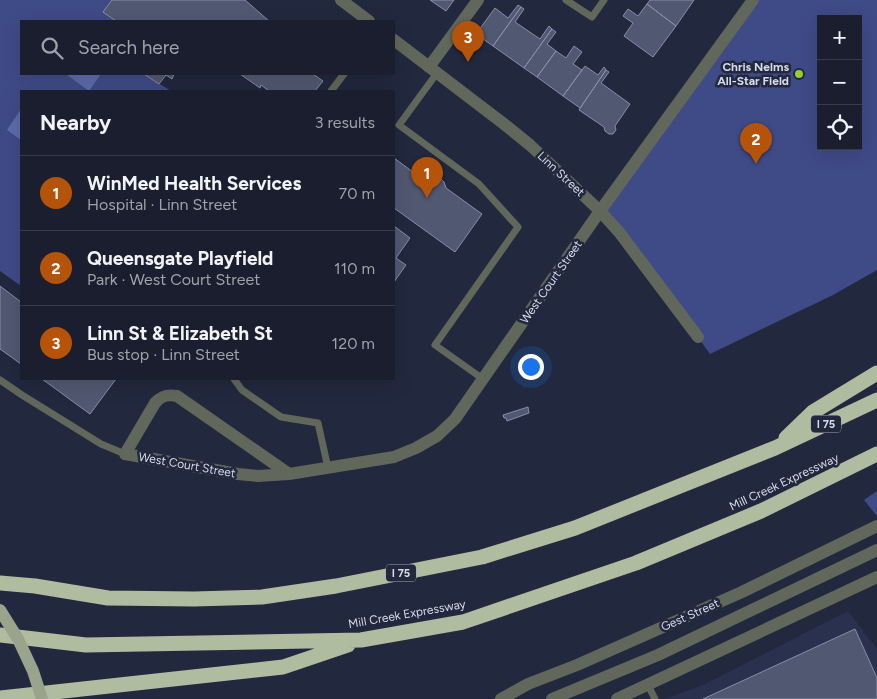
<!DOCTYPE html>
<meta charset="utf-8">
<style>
body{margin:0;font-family:Figtree,sans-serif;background:#232736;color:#f1f3f6}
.controls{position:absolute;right:15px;top:15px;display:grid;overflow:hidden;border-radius:0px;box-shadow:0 5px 20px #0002}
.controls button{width:45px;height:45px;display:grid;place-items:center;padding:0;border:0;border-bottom:1px solid #383c4a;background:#1a1e2e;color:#f1f3f6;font:25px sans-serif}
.you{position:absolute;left:530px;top:366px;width:18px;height:18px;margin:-12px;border:4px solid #fff;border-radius:50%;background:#1a73e8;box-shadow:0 0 0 8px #1a73e833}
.badge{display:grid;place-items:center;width:32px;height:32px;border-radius:50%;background:#b45309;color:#fff;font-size:16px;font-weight:700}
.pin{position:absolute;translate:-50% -41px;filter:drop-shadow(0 1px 2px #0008)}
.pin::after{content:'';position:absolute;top:26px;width:18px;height:15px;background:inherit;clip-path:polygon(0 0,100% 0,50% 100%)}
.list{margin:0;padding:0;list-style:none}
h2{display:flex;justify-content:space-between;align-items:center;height:65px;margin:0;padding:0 20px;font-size:21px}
h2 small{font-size:16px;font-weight:400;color:#9fa2aa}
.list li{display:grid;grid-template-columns:32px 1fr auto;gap:15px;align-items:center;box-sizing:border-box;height:75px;padding:0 20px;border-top:1px solid #383c4a}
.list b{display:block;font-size:19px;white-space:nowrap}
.list p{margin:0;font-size:16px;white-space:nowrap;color:#9fa2aa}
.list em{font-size:16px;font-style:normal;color:#9fa2aa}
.icon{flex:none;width:28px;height:28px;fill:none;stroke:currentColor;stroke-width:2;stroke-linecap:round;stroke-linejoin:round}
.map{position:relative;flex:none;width:877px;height:699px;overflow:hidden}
.search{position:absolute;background:#1a1e2e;box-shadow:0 5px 20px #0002;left:20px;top:20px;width:375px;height:55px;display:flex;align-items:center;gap:12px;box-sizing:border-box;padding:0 18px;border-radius:0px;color:#9fa2aa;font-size:19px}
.panel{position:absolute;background:#1a1e2e;box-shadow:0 5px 20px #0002;left:20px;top:90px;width:375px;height:290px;border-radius:0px}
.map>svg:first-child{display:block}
</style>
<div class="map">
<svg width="877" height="699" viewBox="0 0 877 699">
<rect width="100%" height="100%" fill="#22283e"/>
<path fill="#2a314e" d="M848,611L877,649V699H665L705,684Z"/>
<path fill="#3f4b87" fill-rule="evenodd" d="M0,0H112L104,12L116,21H21V74H144L171,91H21V286L0,271Z
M753,0H877V270L833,295L710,354L671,300L600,211ZM821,19H858V146H821Z
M877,491V515H876L864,500Z"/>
<path fill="#5d6bac" d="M68,74H101L89,91L67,75Z
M21,109V140L7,130Z"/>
<path fill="#515871" stroke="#868eaa" d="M112,0H245L269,21H116L103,12Z
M430,0H454L446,11Z
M650,0H694L676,26L647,4Z
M647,4L676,26L653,57L624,36L633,23L623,16L625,13L628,9L638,16Z
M518,5L521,7L493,46L476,34L495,8L508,18Z
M521,7L524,9L515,22L540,39L549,26L552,29L524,68L493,46Z
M552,29L556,32L547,44L556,51L537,77L524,68Z
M574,46L582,52L573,64L582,70L563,96L537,77L556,51L566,58Z
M585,66L598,75L604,67L606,70L580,108L563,96Z
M606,70L609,72L601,83L630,104L615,126L616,130L613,134H609L605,131L604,127L579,110Z
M144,74H174L172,79L166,75L159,84Z
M240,74H313L323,81L315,91H269L261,85L260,88Z
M394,158L417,175L422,172H428L434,174L439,177L444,182L446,188L482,214L455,252L394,208Z
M394,226L410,238L396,258L406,265L394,282Z
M0,286L21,302V364L0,349Z
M42,379H116L90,414Z
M528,407L529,413L507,421L506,418H504L503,415Z
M855,629L877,678V699H703Z"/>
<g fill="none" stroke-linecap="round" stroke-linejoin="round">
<path stroke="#62675b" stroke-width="7" d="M566,0L592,17L604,0
M437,73L399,125L479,184L518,227L435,345L483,379
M331,91L344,74
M234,379L242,390L281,417L318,423L328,468
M0,380L22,395L101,444L125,454
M648,685L655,699"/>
<path stroke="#62675b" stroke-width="12" d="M429,67L478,0
M289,474L177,396C167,394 161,396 155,403L125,454L238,474L258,476L289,474L394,457L416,448L437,436L455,419L600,211"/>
<path stroke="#62675b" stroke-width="12" d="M341,0L369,21
M394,40L504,124L530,145L600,211L619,232L698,337
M600,211L753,0
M501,699L528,684L577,665L742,592L877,526
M552,699L658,655L877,550
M617,699L877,577"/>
<path stroke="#b0bc9f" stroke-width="15" d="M786,438L813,412L877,373
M0,583L35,586L108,598L194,599L262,597L336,586L482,557L575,528L775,448L877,400
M0,635L86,645L361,640L463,622L636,563L761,511L877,454
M0,698L283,667L348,645"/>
<path stroke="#9aa48c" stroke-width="12" d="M0,610L18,639L33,671L42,699"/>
</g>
<circle fill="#9acb34" stroke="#22283e" stroke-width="2" cx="799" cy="74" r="5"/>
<g text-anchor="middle" stroke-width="5" stroke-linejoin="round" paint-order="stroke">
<g fill="#22283e" stroke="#a0a5b6" stroke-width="1">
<rect x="811" y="415.5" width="30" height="17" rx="4"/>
<rect x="386" y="564.5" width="30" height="17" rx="4"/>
</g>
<g font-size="11" font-weight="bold" fill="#d6dae9">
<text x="826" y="428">I 75</text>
<text x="401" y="577">I 75</text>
</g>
<g font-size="12" font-weight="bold" fill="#d6dae9" stroke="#22283e" text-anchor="end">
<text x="789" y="71">Chris Nelms<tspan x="789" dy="14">All-Star Field</tspan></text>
</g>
<g font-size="12" fill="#d6dae9" stroke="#22283e">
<text transform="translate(561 174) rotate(43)" y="4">Linn Street</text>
<text transform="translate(551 282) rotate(-55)" y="4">West Court Street</text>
<text transform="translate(187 465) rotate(10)" y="4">West Court Street</text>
<text transform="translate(784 482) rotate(-25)" y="4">Mill Creek Expressway</text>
<text transform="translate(407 614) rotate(-10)" y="4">Mill Creek Expressway</text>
<text transform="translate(690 615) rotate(-24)" y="4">Gest Street</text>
</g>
</g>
</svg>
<div class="controls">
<button>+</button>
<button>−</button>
<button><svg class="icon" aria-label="locate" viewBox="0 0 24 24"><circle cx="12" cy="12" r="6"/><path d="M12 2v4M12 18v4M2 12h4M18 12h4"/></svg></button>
</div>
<div class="you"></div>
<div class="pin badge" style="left:427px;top:198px">1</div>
<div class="pin badge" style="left:756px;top:164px">2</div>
<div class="pin badge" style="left:468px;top:62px">3</div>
<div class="search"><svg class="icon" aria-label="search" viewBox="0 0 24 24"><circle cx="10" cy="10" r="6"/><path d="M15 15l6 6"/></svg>Search here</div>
<section class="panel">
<h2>Nearby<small>3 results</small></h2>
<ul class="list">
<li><span class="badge">1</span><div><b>WinMed Health Services</b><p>Hospital · Linn Street</p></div><em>70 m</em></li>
<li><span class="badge">2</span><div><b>Queensgate Playfield</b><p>Park · West Court Street</p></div><em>110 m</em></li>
<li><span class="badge">3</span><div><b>Linn St &amp; Elizabeth St</b><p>Bus stop · Linn Street</p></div><em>120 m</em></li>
</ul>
</section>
</div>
